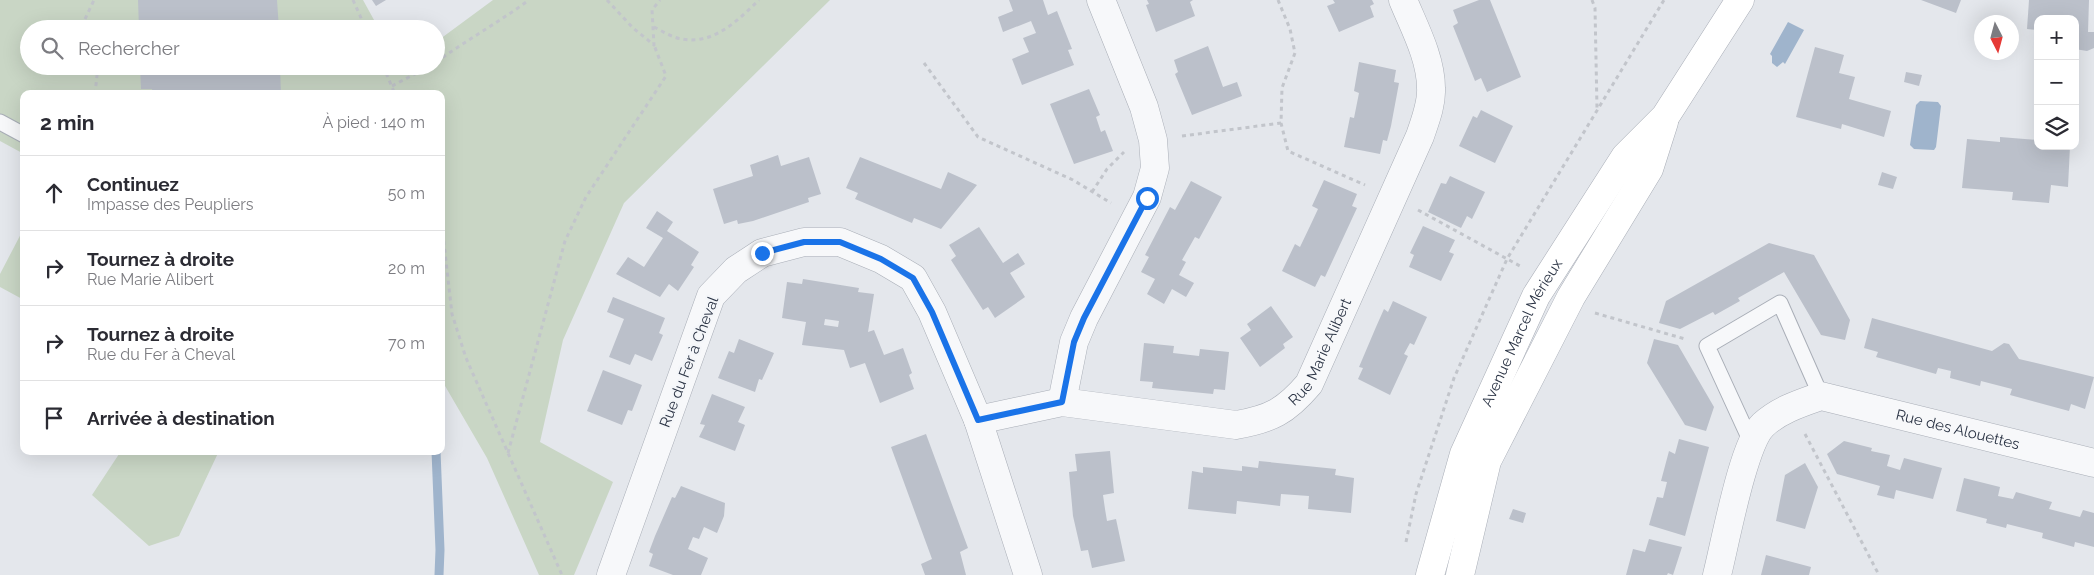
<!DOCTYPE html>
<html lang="fr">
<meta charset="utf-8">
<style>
body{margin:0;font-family:Raleway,sans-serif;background:#f7f7f7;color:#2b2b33}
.controls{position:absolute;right:15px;top:15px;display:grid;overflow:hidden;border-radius:10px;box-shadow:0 5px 20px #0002}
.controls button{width:45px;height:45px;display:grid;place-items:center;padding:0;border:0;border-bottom:1px solid #e1e1e2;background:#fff;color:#2b2b33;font:25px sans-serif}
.compass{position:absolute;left:1974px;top:15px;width:45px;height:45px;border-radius:50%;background:#fff;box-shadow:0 5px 20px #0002;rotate:174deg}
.stop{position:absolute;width:15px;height:15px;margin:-11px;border:4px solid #1a73e8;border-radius:50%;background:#fff}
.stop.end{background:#1a73e8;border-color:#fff;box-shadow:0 1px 5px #0008}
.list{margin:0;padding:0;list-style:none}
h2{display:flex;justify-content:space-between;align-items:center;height:65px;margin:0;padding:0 20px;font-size:21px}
h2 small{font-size:16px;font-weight:400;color:#7c7c81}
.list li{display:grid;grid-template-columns:32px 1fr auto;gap:15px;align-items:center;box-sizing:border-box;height:75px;padding:0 20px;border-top:1px solid #e1e1e2}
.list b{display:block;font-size:19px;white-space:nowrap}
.list p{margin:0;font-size:16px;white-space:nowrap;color:#7c7c81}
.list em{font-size:16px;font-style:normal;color:#7c7c81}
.icon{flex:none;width:28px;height:28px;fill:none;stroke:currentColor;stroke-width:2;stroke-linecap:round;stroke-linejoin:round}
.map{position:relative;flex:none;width:2094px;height:575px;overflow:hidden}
.search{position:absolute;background:#fff;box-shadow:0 5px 20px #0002;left:20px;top:20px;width:425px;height:55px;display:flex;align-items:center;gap:12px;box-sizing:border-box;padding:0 18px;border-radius:28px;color:#7c7c81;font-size:19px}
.panel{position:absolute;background:#fff;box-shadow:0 5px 20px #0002;left:20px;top:90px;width:425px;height:365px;border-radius:10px}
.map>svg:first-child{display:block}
</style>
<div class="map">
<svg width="2094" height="575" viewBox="0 0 2094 575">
<rect width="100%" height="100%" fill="#e4e7ec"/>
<path fill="#c9d6c5" d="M0,0H363L379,29H29V66H400L401,68L404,66H436V42L493,0H830L624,203L563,340L540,442L613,482L574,575H539L487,458L441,379V94H24V154L0,141Z
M24,228V300L0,287V274Z
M121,451H219L179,536L149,546L92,495Z"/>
<path fill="#9fb4cc" d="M1788,22L1804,30L1785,64L1783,62L1777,67L1772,63V56L1770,54Z
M1920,101L1938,102L1941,106L1936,147L1934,150L1914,149L1910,145L1916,105Z"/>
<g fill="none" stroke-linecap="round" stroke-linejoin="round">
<path stroke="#9fb4cc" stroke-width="9" d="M436,451L440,550L439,575"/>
</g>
<path fill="#bbc0ca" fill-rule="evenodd" d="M138,0H277L279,29H139Z
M372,0H386L376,6Z
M1009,0H1043L1048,15L1057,11L1072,49L1068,50L1074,65L1022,85L1012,59L1029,52L1023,38L1036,33L1031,21L1003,32L998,17L1013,11Z
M1147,0H1193L1190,2L1195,16L1156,32L1146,5L1149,4Z
M1333,0H1372L1374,4L1370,6L1374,17L1339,32L1327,6L1335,3Z
M1479,0H1490L1521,77L1487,92L1481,78L1475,81L1453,26L1458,23L1453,10Z
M1921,0H1961L1956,13Z
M2029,0H2089L2088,32H2094V48L2087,51L2075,49V19H2038V30L2027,29Z
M1208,46L1223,87L1237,82L1242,96L1192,115L1175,74L1178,72L1174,60Z
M1815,47L1844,55L1839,73L1855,77L1849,99L1891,111L1884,137L1842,124L1841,129L1796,117Z
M1359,62L1396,70L1394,82L1399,83L1391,126L1387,141L1383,140L1380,154L1344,147L1350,117L1354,118L1359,93L1354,91Z
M140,66H280L281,94H153L152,89H141Z
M1906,72L1922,75L1919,86L1904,82Z
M1089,89L1100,115L1096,117L1101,132L1105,130L1113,151L1074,164L1050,104Z
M1481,110L1513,126L1495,163L1459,146L1473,116L1477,118Z
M2000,137L2038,140V146H2070L2068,187L2051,185L2049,203L2012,200L2013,192L1962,188L1967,139L2000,142Z
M778,155L781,166L809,157L821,194L808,198L809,202L753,221L738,224L737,220L724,224L713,189L753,176L750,165Z
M860,157L941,189L948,172L977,185L941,229L914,218L912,223L855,199L858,193L846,188Z
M1882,172L1897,177L1893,189L1878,185Z
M1450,176L1485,192L1472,219L1467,216L1461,228L1428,212L1441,183L1446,184Z
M1324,180L1357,194L1352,206L1357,208L1325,277L1321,275L1315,287L1282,271L1295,244L1300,247L1311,224L1318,209L1312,206Z
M1191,181L1222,197L1199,239L1195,237L1182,260L1186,262L1179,275L1194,283L1186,297L1172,289L1164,304L1147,294L1155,279L1141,272L1149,257L1145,255L1170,207L1175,210Z
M657,211L673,222L667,231L699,252L691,265L694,267L678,291L669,284L660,297L616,274L628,257L644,267L663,238L646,228Z
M1423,226L1455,240L1449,252L1454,254L1441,281L1409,267L1414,255L1410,253Z
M979,227L1003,263L1018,253L1025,264L1010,273L1025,297L995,318L988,307L983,310L951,260L956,256L949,245Z
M1769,243L1814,255L1850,320L1845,340L1821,335L1784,272L1738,298L1740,301L1715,315L1713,312L1680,329L1659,323L1666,301Z
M803,279L859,288L858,292L874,294L868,332L874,330L884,355L903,348L912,373L909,375L914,389L880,403L865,363L850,368L844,350L802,345L806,322L782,318L787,282L802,284ZM825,319L839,321L838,327L824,325Z
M613,297L665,318L659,333L663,335L652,361L635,354L630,365L609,357L624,319L607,312Z
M1393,301L1427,317L1414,345L1410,343L1404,354L1408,356L1390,395L1358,379L1363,368L1359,367L1376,327L1384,309L1388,312Z
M1271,306L1293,337L1283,344L1285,348L1260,367L1240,338L1251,330L1247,324Z
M1872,318L1992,351L2004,343L2009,344L2019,359L2094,377L2085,409L2071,404L2069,411L2010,395L2012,389L1981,381L1980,386L1950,378L1951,371L1938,368L1936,374L1876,357L1878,352L1864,348Z
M739,339L774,353L762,380L759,379L755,392L718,378L729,351L734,353Z
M1654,339L1678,345L1714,407L1706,431L1685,425L1647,363Z
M1144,343L1174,346L1173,353L1199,356L1200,349L1229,352L1225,390L1214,389L1213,394L1152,388L1153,382L1140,381Z
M603,370L642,385L632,411L628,410L622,425L587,411Z
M712,394L745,407L738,422L745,425L735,451L699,437L705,425L700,424Z
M926,434L968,548L960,552L966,575H925L921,564L932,559L891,447Z
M1679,439L1709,447L1685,536L1649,525L1657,497L1663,498L1667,482L1661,481L1669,451L1675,454Z
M1844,441L1872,448L1871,451L1890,455L1887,466L1900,470L1904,458L1942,468L1933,499L1896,490L1894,499L1877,495L1880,486L1837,474L1827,454Z
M1110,451L1114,493L1103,495L1105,509L1107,521L1116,519L1125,561L1092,568L1088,550L1081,551L1073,516L1069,472L1077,471L1075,454Z
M1259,461L1336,469L1335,475L1354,478L1351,513L1308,509L1309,496L1281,494L1280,506L1237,501L1236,514L1188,509L1192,471L1203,473V467L1242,471V466L1258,468Z
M1805,463L1818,487L1805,529L1776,521L1785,475Z
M1964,478L2000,487L1998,496L2013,499L2016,492L2052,502L2049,509L2080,517L2083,510L2094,513V547L2075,542L2074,547L2042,538L2043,533L2007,524L2006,528L1986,523L1987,519L1956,511Z
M681,486L725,503L724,516L717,533L704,527L699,539L693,537L688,549L708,558L701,575H673L649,566L653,554L649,552L655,536L672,497L675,498Z
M1513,509L1526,513L1523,523L1509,519Z
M1649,539L1682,547L1673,575L1668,573L1667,575H1626L1633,549L1645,552Z
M1766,555L1811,567L1809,575H1761Z"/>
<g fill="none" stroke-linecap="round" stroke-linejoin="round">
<defs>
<path id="lane" d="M0,122L24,135
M1752,444L1707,346L1780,303L1821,396"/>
<g id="street">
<path d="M1062,402L1074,342L1084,318L1147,197L1155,168L1153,140L1144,107L1101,0"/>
<path id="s1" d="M978,420L1062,402L1236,425C1271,419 1286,411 1309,384L1420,136C1425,121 1432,104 1431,88C1431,58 1414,27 1403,0"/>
<path d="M611,575L711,296L736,270L762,253L804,242H840L881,259L913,278L932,312L978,420L1028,575"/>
<path id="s2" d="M1717,575C1725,544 1743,444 1763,425C1779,410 1801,403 1821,396L2094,463"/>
</g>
<g id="secondary">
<path id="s3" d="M1430,575L1464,454L1536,296L1625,157L1665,117L1740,0"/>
<path d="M1460,575L1487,461L1571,297L1649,169L1664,122"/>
</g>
</defs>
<use href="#lane" stroke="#a9aeb7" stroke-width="17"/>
<use href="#street" stroke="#a9aeb7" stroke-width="29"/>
<use href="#secondary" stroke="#a9aeb7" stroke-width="29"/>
<path stroke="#c2c5cb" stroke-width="3" stroke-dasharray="4 4" stroke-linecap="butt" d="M353,0L366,29
M607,0L633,28L654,45L652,10L660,0
M1278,0L1290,29L1295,53L1282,88L1281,123L1288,151L1365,185
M1592,0L1595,8L1597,109
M85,19L94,0
M86,25L93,29
M654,27C662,31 673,38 682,39C714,45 738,20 759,0
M436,62C467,40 499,22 529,0
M924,63L978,137L1073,180L1111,203
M383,66L395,94
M392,86L430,66
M95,94L98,66
M1182,136L1281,123
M1092,192L1107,169L1124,152
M1418,210L1520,266
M441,217L452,314L466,358L562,575
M441,284L449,283
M1595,313L1685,339
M1805,434L1879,575
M508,453L565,241L586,197L666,76L654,45
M1406,542L1416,494L1454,378L1507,259L1664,0"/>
<use href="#lane" stroke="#f7f8fa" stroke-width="15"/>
<use href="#street" stroke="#f7f8fa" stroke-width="28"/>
<use href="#secondary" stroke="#fff" stroke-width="28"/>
</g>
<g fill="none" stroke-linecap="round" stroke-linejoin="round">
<path stroke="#1a73e8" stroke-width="6" d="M762,253L804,242H840L881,259L913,278L932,312L978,420L1062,402L1074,342L1084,318L1147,198"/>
</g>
<g text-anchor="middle" stroke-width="4.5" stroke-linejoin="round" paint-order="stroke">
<g font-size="15" fill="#2b3445" stroke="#f4f6f9">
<text dy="5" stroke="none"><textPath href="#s3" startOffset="260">Avenue Marcel Mérieux</textPath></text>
<text dy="5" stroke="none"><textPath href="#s1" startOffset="381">Rue Marie Alibert</textPath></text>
<text transform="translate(689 362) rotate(-69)" y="5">Rue du Fer à Cheval</text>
<text dy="5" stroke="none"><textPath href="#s2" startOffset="364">Rue des Alouettes</textPath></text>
</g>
</g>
</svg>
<div class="controls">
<button>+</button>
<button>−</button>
<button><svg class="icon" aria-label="layers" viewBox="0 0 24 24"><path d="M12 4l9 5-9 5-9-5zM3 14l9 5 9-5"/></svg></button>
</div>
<svg class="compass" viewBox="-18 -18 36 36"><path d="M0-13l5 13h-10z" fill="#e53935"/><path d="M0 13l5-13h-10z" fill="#7c7c81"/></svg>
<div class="stop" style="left:1147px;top:198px"></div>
<div class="stop end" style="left:762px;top:253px"></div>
<div class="search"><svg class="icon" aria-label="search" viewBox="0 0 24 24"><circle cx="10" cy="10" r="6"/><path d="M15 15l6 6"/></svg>Rechercher</div>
<section class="panel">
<h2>2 min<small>À pied · 140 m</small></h2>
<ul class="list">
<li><svg class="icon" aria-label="ahead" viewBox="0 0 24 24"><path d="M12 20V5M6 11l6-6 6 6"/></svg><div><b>Continuez</b><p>Impasse des Peupliers</p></div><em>50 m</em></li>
<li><svg class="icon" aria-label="right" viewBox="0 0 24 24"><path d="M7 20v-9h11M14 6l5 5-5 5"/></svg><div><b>Tournez à droite</b><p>Rue Marie Alibert</p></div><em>20 m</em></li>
<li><svg class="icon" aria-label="right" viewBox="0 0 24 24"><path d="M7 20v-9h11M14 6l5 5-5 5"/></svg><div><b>Tournez à droite</b><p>Rue du Fer à Cheval</p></div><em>70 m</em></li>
<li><svg class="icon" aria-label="arrive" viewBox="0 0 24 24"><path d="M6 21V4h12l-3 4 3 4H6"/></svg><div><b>Arrivée à destination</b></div></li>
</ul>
</section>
</div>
